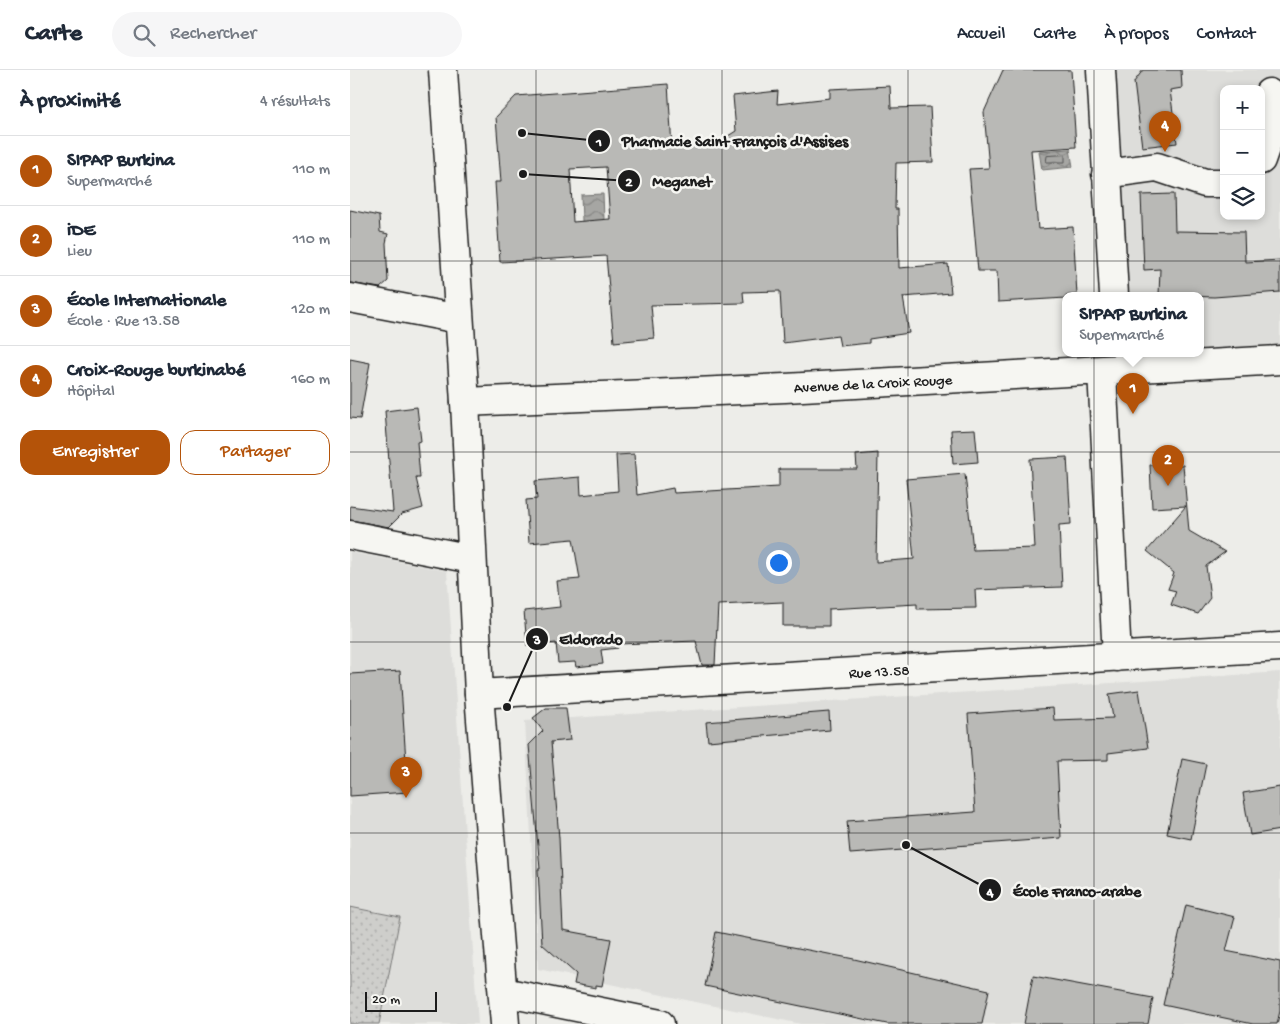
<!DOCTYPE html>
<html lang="fr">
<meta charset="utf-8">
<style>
body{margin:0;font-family:"Gochi Hand",sans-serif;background:#f6f6f7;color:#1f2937}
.controls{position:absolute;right:15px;top:15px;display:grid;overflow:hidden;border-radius:10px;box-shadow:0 2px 8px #0003}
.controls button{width:45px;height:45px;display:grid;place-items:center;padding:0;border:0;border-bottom:1px solid #e0e1e3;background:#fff;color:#1f2937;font:25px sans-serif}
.scale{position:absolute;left:15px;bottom:12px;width:72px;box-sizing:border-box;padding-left:5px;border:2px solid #1c1c1c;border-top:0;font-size:14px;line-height:18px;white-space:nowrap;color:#1c1c1c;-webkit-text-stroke:4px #f6f6f2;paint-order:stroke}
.you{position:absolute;left:428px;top:492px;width:18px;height:18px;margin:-12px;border:4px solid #fff;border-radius:50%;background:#1a73e8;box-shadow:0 0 0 8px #1a73e833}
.badge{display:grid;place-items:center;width:32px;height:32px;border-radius:50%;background:#b45309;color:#fff;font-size:16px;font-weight:700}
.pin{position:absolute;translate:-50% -41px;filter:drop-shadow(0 1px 2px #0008)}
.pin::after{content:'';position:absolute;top:26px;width:18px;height:15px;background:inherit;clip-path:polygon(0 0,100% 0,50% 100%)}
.popup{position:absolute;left:712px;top:222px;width:142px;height:65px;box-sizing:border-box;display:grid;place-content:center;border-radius:10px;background:#fff;filter:drop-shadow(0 1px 4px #0005);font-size:16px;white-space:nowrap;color:#747a83}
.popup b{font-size:19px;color:#1f2937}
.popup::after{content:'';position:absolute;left:50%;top:100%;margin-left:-10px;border:10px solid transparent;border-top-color:#fff}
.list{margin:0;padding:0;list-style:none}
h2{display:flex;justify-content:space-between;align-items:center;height:65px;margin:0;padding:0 20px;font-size:21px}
h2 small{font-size:16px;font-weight:400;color:#747a83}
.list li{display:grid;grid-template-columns:32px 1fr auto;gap:15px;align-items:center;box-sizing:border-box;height:70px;padding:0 20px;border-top:1px solid #e0e1e3}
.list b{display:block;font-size:19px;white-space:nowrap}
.list p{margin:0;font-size:16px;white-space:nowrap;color:#747a83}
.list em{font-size:16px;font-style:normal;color:#747a83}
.actions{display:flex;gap:10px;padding:15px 20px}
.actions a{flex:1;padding:11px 0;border:1px solid #b45309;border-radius:15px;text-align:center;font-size:18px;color:#b45309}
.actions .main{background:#b45309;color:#fff}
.icon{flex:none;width:28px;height:28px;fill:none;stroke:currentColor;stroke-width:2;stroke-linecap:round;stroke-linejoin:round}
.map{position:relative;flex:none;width:930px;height:954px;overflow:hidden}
header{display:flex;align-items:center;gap:30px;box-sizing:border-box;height:70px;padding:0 25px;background:#fff;border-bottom:1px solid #e0e1e3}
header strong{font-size:24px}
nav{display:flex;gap:28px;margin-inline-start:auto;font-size:18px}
.search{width:350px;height:45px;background:#f6f6f7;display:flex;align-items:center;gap:12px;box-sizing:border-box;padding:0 18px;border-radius:28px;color:#747a83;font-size:19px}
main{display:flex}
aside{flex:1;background:#fff}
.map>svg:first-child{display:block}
</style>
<header>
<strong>Carte</strong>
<div class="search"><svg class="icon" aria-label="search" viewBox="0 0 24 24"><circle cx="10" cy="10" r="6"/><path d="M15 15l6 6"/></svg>Rechercher</div>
<nav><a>Accueil</a><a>Carte</a><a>À propos</a><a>Contact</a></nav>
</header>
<main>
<aside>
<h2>À proximité<small>4 résultats</small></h2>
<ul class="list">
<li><span class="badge">1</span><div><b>SIPAP Burkina</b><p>Supermarché</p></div><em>110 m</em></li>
<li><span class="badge">2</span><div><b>iDE</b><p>Lieu</p></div><em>110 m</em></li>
<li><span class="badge">3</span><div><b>École Internationale</b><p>École · Rue 13.58</p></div><em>120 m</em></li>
<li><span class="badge">4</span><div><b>Croix-Rouge burkinabé</b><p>Hôpital</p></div><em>160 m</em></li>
</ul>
<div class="actions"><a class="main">Enregistrer</a><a>Partager</a></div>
</aside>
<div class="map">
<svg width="930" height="954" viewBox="0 0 930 954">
<defs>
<pattern id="grass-dots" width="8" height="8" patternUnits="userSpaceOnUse" patternTransform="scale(1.25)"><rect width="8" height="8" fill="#cececb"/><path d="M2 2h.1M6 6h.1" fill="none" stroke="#b0b0ae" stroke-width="1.8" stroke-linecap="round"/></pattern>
<pattern id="water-waves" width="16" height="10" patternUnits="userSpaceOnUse" patternTransform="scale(1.25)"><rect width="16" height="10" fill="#a6a6a3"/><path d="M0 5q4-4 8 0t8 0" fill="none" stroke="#868684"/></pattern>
</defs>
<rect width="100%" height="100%" fill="#edede9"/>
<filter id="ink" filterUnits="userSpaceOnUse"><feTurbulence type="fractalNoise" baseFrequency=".02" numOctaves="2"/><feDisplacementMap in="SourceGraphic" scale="10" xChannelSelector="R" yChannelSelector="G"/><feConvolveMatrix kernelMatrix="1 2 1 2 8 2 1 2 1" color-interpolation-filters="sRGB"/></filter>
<g filter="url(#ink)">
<path fill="#ddddda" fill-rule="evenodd" d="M764,0H930V277L814,290L806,283H850V225H764ZM874,19H911V146H874Z
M0,482L97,501L128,954H0Z
M930,602V954H451L188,899L175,651Z"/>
<path fill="url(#grass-dots)" stroke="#757574" d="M0,837L50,847L29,954H0Z"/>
<path fill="url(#water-waves)" stroke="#6f6f6d" d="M720,79L723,97L692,100L689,81Z
M253,124L255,174L233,175L231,125Z"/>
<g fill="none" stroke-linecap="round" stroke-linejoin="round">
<path stroke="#535352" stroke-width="1" d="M715,85V92H696L697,86Z"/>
</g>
<path fill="#b9b9b6" stroke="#1c1c1c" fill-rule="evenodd" d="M653,0H721L726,77L681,80L688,159L723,157L727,225H716V228L648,232L647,201H628L619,99L639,98L634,42Z
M793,0H831L832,18L820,20L827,73L792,77L784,12Z
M318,14L322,77L353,71L359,78L386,61L383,26L428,21L427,34L480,28V19L540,16L541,38L580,37L583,92L546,93L545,139H548L549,198L598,194L601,223L553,227L559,263L519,269V273L490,276L488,266L433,273L430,221L393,222L394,233L301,235L304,268L264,272L256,186L150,192L145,112H151L146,47L166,26ZM256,97L260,149L223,152L220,99Z
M824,124L825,161L894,162L895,192L930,190V222L864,227L809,225L810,199L794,200L791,125Z
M0,140L29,146L30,162L38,164L36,173L38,211L30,218L0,213Z
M0,289L20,293L10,349L0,348Z
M67,337L71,371L67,372L70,408H66L73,438L52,444L39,457L0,450V436L43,442L35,341Z
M625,359L628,392L603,394L601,360Z
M528,383L526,492L564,489L556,409L615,404L623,480L685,478L680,389L717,387L721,454L709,455L712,517L625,520L626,538L567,539V534L479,539V556H433V532L368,535L365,595H352L346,571L268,574V578L251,580L253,594L226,597L225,592L208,593L206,573L177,576L174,541L210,537L207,511L230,509L223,469L179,473L176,430L187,429L185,411L230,407L231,425L268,421L266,385L284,384L287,425L323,418L324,423L429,417V399H507L506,385Z
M800,395H833L839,461L875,482L856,496L860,528L848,544L821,535L826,521L818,519L824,503L797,481L836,436L802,438Z
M50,601L58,722L0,726V604Z
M789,620L798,678L758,683V690L707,691L711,768L500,784L497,751L625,742L618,644L703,638L704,650L763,648L759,624Z
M196,638H216L220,670L201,672L209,768L213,860L261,869L252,916L246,915V918L224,914L226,904L192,874L188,799H190L179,675L193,661L183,648Z
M479,642L480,660L358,671L356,652Z
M832,689L856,694L841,769L817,764Z
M930,717V760L900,765L893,723Z
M836,835L885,847L876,881L930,892V941L927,954H903L813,935Z
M366,862L504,889L639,920L632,954H537L355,916Z
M683,906L803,928L798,954H674Z"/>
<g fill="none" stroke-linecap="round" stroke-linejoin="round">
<defs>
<path id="minor" d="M751,0L764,225
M911,90L918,70L919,23
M756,104L807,97L855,113H874
M0,228L109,249
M752,301L767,587
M115,332L435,318L930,290
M0,465L122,489
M129,624L930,577
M153,922L310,954"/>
<path id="major" d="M93,0L115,332L129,624L155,954"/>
</defs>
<use href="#minor" stroke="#1c1c1c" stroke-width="31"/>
<use href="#major" stroke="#1c1c1c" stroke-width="31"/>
<use href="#minor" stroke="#f6f6f2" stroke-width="28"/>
<use href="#major" stroke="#f6f6f2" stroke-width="28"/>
</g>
</g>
<path fill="none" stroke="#1c1c1c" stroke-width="1" stroke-opacity="0.55" d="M186,0V954M372,0V954M558,0V954M744,0V954M0,191H930M0,382H930M0,572H930M0,763H930"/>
<g text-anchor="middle" stroke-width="5" stroke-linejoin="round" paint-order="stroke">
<g font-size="15" fill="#1c1c1c" stroke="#f6f6f2">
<text transform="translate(523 313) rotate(-3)" y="5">Avenue de la Croix Rouge</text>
<text transform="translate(529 601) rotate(-3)" y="5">Rue 13.58</text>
</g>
</g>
<path fill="none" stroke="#1c1c1c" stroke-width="2" d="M172 63L249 71M173 104L279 111M157 637L187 569M556 775L640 820"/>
<g fill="#1c1c1c" stroke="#f6f6f2" stroke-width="2">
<circle cx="172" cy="63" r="5"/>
<circle cx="173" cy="104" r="5"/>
<circle cx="157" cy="637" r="5"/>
<circle cx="556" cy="775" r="5"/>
<circle cx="249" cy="71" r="12"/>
<circle cx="279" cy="111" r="12"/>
<circle cx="187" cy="569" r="12"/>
<circle cx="640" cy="820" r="12"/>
</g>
<g font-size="15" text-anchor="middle" font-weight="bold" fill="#fff">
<text x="249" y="76">1</text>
<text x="279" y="116">2</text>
<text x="187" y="574">3</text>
<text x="640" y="826">4</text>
</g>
<g font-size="16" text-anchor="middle" font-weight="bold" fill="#1c1c1c" stroke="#f6f6f2" stroke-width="5" stroke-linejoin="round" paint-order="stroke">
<text x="385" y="76">Pharmacie Saint François d'Assises</text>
<text x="332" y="116">Meganet</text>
<text x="241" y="574">Eldorado</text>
<text x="727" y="826">École Franco-arabe</text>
</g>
</svg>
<div class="controls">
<button>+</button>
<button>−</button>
<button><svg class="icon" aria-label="layers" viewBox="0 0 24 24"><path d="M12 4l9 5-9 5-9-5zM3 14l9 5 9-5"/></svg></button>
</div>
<div class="scale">20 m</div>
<div class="you"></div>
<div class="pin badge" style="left:783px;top:344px">1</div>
<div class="popup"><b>SIPAP Burkina</b>Supermarché</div>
<div class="pin badge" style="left:818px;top:416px">2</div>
<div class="pin badge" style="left:56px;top:728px">3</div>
<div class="pin badge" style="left:815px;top:82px">4</div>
</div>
</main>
